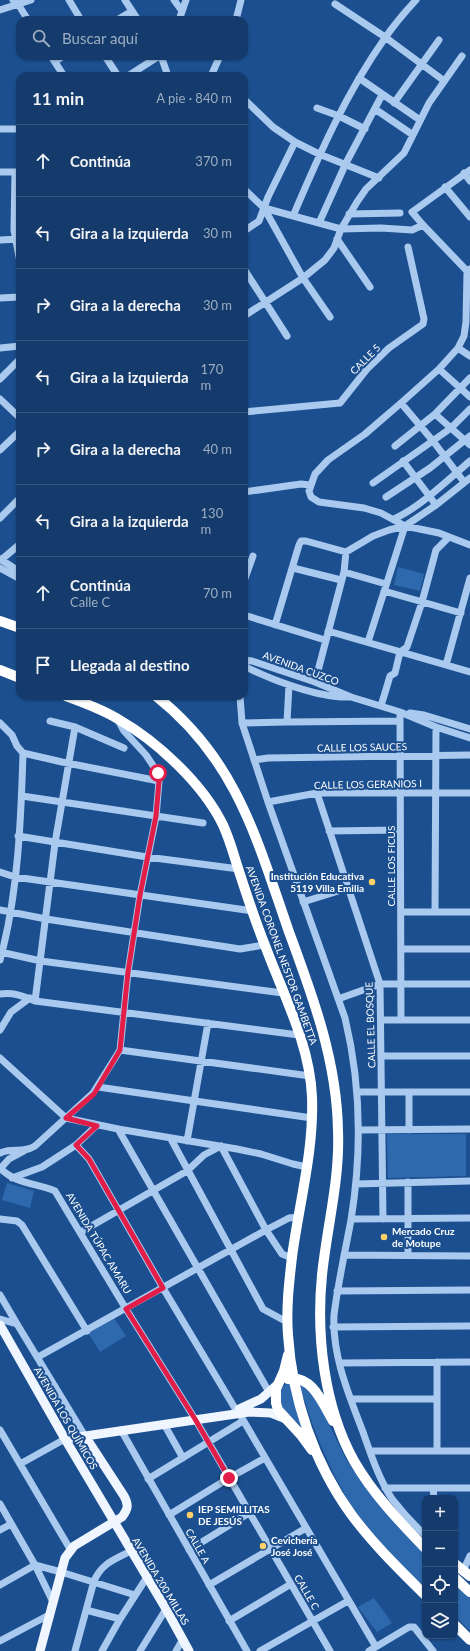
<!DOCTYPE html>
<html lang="es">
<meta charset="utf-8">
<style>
body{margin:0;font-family:Lato,sans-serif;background:#214673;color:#f1f3f6}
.controls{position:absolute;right:12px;bottom:12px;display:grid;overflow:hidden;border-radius:8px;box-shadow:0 1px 3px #0004}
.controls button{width:36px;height:36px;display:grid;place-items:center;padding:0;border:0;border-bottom:1px solid #33557e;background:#143b6b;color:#f1f3f6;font:20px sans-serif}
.stop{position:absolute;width:12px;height:12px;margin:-9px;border:3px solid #e11d48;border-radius:50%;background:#fff}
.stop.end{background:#e11d48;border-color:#fff;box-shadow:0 1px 4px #0008}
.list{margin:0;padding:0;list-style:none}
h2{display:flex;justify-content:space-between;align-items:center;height:52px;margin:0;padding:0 16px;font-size:17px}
h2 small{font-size:13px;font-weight:400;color:#9dadc1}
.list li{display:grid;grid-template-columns:26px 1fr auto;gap:12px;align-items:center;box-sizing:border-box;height:72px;padding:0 16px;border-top:1px solid #33557e}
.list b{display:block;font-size:15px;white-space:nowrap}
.list p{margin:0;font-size:13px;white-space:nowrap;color:#9dadc1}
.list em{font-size:13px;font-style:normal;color:#9dadc1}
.icon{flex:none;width:22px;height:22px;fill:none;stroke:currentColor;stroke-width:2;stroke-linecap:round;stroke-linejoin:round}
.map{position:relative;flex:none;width:470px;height:1651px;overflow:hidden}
.search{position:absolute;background:#143b6b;box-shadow:0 1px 3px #0004;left:16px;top:16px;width:232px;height:44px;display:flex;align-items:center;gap:10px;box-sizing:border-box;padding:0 14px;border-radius:12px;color:#9dadc1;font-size:15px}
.panel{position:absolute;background:#143b6b;box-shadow:0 1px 3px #0004;left:16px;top:72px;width:232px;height:628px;border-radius:12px}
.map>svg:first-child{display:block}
</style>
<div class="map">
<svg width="470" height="1651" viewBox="0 0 470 1651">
<rect width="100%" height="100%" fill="#1b4f8f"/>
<path fill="#2e69ad" d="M398,567L424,574L420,591L394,585Z
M387,1134H466V1176L388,1178Z
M7,1183L34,1191L30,1208L2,1200Z
M114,1318L126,1336L100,1352L88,1333Z
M298,1381L304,1383L323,1412L347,1461L353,1470L399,1528L425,1553V1589C404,1570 382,1550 366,1527C334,1484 314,1432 298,1381Z
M289,1383H292L307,1435L300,1425L282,1409C280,1399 276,1388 289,1383Z
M455,1580L470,1595V1631L455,1616Z
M374,1598L392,1623L377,1632L358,1607Z"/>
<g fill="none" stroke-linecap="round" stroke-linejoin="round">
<path stroke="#a9c9ee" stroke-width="7" d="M13,0L18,4L28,20
M69,0L81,20
M125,0L138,20
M174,0L182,11
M335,4L385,37L443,80
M0,10L31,0
M117,20L132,11
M179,20L186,0
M236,20L241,0
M51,56L64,76
M105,56L118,76
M161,56L168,76
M55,62L63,56
M128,76L159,56
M211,76L220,56
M359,78L420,120
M244,99L273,127L295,142L319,154L379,178
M394,103L439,40
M317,108L339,116L365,129
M375,109L413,135
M0,129H20
M0,172H20
M15,172L14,230L20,262
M464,173L470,181
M445,187L470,217
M244,189L264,208L341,229L381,228L412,230L423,225
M264,208L303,278L330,317
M349,214L400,213
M293,216C319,155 346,93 385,38C394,25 405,12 416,0
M319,223L346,163L382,95
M244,231L259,221L268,197L295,142
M337,239L370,287
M0,240L20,239
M244,269L287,336
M470,269L467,271L466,322L464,336L458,348L439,369L401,403L365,434L328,460L315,474L309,491L311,497L319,502L364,508L381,513L405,526L439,533L470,545
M469,273L423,225L412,212L470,170
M0,298L20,297
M244,316L303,278L325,260L334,248L341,229L357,202L366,189L404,153L429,103L462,56
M0,348L20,346
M458,348L470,356
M439,369L470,397
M0,379L20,359
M0,399L20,418
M401,403L433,441L464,482
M244,412L340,403L367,369L389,348L423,324L424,319L408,247
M435,414L470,445
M395,446L435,414L470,378
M0,450L20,431
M403,461L436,505
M373,483L451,428L470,409
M244,492L301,484L310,485
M386,497L430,468L470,436
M0,518L20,498
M394,519C420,507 448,480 470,461
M346,552L373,536L389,530L405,526L436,505L470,478
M0,559L20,572
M1,560L20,544
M0,568L20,579
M293,568L341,580
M344,572L386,584
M244,581L253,556
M384,591L461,613
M244,615L325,640
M275,625L299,545L301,541H306L346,552
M328,631L470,672
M368,642L405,526
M244,660L252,661L315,682L351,697L400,712L436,727L470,738
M446,665L470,578
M244,666C271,680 319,698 349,697
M315,682L344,572L346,552
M240,696L242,723L268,802L345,1018C361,1084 362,1152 351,1220C345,1252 338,1283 334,1315C332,1356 349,1395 363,1432C371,1455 379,1479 392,1499C402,1512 413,1524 425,1535
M381,706L390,676L395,673L400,652L407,647L422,602L436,550L449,537
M400,712L401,1020
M410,713L424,715L470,729
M50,721L75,727L124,748
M287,722L289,685
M0,723L12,735L17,746L23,753L62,762L159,781
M242,723L287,722L400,721
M254,760L268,758L470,755
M317,793L380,984L383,1219
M22,796L203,823
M268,802L317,793H470
M329,831L400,830
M18,836L147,857L239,869
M0,872L15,877L253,911
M303,902L348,888
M0,910L46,919L240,949L264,945
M401,912H470
M435,912L436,727
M401,949H470
M0,952L41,961L283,993
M0,960C18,895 21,820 23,753
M0,994C13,992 23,996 35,1001L299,1035
M338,999L380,984H470
M35,1001L55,843L75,727
M381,1020H470
M0,1030L11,1012L30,998
M120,1050L310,1076
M381,1056H470
M0,1058L66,1118L118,1129L237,1149L261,1154L293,1164L307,1167
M98,1087L312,1118
M358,1092H470
M118,1129L269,1392
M359,1130L470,1129
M409,1130V1092
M171,1139L263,1309L287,1322
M187,1141L208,1023
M76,1145L89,1159L163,1288L236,1410
M0,1153C13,1147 22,1154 35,1146L93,1093L120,1050L128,972L140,895L156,817L159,781L158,773L146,755L124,731L118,720
M0,1168C15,1184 36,1183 55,1191L126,1309L195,1419L330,1651
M0,1169L9,1159L24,1151
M12,1178L42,1167L76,1145L97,1125
M408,1182V1255
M356,1184L470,1181
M0,1219L17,1221L22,1225L87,1331
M351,1219L470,1218
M81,1232L187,1171L204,1155L221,1146L266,1230L282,1254L292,1258
M344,1255L470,1256
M337,1291L470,1290
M0,1295L17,1324
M0,1319L17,1324L85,1436
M333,1327L470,1326
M38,1357L266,1230L289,1218L298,1217
M340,1363L470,1362
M351,1399H437
M239,1413L376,1647
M164,1424L183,1458
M0,1430L70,1549
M121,1430L247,1651
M370,1451H470
M437,1451V1362
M20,1464L65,1439
M148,1479L243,1421
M385,1488H470
M433,1488L434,1498
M0,1504L35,1565L53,1602
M169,1515L229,1478L265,1458
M0,1530L11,1524
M189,1550L249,1513
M463,1571L470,1556
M0,1585L35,1565L61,1572L135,1595
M209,1585L306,1528
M86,1610L120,1619
M229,1621L291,1584
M0,1641L49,1615
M75,1651L94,1581C102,1563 114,1560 131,1551
M102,1651L120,1619L147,1577
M140,1651L166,1609
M176,1651L183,1639
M260,1651L348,1601
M369,1651L409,1627H414L433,1651"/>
<path stroke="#f0f6ff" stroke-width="9" d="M0,1325L65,1439L166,1609L189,1651
M239,1409L261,1399L279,1383
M65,1439L249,1412L271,1413L286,1419
M40,1651L65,1558L74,1546L122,1517C128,1509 129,1505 124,1496L85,1436"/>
<path stroke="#fff" stroke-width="10" d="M0,621L20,628
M0,670L20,678
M66,696C84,703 102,709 118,719C158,742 203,784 223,825C229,838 233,852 237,865C246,893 255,921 266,948C284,996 310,1045 312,1097C314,1151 299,1204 292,1257C289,1283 286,1309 288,1335C292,1398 314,1463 351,1514C373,1544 399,1569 425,1595
M156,696C237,760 257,840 289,932C313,997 337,1061 338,1131C340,1179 327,1227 322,1275C316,1336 324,1407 354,1461C373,1494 399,1521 425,1548
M288,1355L284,1371L276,1389V1403L278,1410L301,1435L312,1450
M288,1379C312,1374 323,1404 333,1421
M455,1564L470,1576
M455,1578L470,1592
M455,1625L470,1640"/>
</g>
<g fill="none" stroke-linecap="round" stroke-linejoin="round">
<path stroke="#e11d48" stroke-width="5" d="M158,773L159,781L156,816L140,895L128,972L120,1050L94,1094L66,1118L97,1126L76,1145L89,1159L163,1288L126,1309L195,1419L229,1478"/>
</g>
<g fill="#ffd166" stroke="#1b4f8f" stroke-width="1.5">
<circle cx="372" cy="882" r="4"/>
<circle cx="384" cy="1237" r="4"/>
<circle cx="190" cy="1515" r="4"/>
<circle cx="263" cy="1546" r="4"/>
</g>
<g text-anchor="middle" stroke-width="4" stroke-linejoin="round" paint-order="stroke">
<g font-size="10" fill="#fff" stroke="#1b4f8f">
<text transform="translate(365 359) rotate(-45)" y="4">CALLE 5</text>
<text transform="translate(301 668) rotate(20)" y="4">AVENIDA CUZCO</text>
<text transform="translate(362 747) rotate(-1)" y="4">CALLE LOS SAUCES</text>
<text transform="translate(368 784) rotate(-1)" y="4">CALLE LOS GERANIOS I</text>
<text transform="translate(391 866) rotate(-90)" y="4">CALLE LOS FICUS</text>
<text transform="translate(282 955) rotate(70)" y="4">AVENIDA CORONEL NESTOR GAMBETTA</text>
<text transform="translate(370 1025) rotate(-92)" y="4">CALLE EL BOSQUE</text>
<text transform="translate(99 1243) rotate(59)" y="4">AVENIDA TÚPAC AMARU</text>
<text transform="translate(66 1418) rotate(60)" y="4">AVENIDA LOS QUÍMICOS</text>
<text transform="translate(198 1546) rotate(60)" y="4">CALLE A</text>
<text transform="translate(161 1581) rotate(59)" y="4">AVENIDA 200 MILLAS</text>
<text transform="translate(307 1592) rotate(60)" y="4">CALLE C</text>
</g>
<g font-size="10" font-weight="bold" fill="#fff" stroke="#1b4f8f" text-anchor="start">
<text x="364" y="880" text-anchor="end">Institución Educativa<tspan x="364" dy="12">5119 Villa Emilia</tspan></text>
<text x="392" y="1235">Mercado Cruz<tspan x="392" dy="12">de Motupe</tspan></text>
<text x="198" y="1513">IEP SEMILLITAS<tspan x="198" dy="12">DE JESÚS</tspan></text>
<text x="271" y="1544">Cevichería<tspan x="271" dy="12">José José</tspan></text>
</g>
</g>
</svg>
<div class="controls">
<button>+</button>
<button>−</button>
<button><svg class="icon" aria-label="locate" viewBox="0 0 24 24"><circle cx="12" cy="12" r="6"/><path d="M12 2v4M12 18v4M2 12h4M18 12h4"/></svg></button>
<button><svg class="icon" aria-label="layers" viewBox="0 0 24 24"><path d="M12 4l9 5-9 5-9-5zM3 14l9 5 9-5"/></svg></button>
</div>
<div class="stop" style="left:158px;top:773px"></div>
<div class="stop end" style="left:229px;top:1478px"></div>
<div class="search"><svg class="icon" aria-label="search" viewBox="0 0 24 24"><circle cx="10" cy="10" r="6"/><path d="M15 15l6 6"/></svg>Buscar aquí</div>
<section class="panel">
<h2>11 min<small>A pie · 840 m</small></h2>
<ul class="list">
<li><svg class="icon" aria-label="ahead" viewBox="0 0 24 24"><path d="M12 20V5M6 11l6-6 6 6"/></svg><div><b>Continúa</b></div><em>370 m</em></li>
<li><svg class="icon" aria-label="left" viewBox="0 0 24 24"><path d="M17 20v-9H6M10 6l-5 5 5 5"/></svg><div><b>Gira a la izquierda</b></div><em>30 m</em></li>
<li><svg class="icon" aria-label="right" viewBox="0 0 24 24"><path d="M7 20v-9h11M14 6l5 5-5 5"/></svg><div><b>Gira a la derecha</b></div><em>30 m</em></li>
<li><svg class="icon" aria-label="left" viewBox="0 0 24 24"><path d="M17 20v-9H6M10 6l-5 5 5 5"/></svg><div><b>Gira a la izquierda</b></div><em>170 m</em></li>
<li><svg class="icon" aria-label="right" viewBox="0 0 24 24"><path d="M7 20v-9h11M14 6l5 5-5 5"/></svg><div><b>Gira a la derecha</b></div><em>40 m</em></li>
<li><svg class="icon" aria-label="left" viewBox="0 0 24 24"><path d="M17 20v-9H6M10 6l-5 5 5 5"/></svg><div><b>Gira a la izquierda</b></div><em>130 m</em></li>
<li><svg class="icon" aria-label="ahead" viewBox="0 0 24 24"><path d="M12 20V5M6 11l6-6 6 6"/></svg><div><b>Continúa</b><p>Calle C</p></div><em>70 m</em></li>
<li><svg class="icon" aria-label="arrive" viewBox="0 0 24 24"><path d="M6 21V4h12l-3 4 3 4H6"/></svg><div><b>Llegada al destino</b></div></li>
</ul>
</section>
</div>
